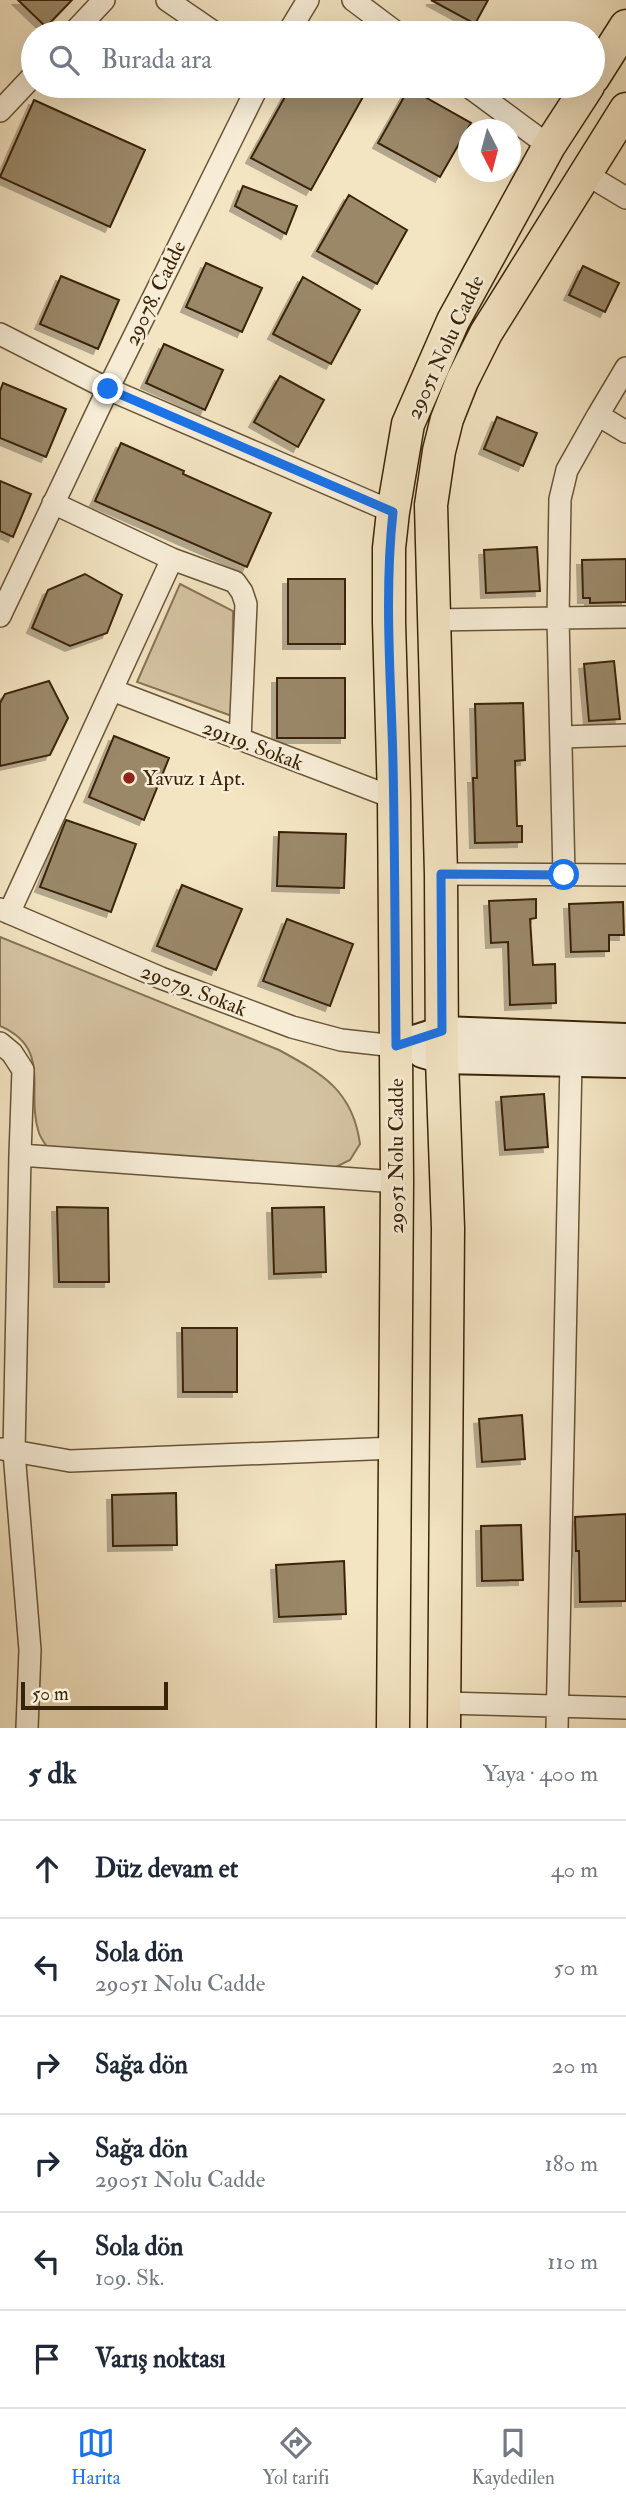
<!DOCTYPE html>
<html lang="tr">
<meta charset="utf-8">
<style>
body{margin:0;font-family:"IM FELL Double Pica",serif;background:#f2f2f3;color:#1f2937}
.compass{position:absolute;left:458px;top:119px;width:63px;height:63px;border-radius:50%;background:#fff;box-shadow:0 7px 28px #0002;rotate:174deg}
.scale{position:absolute;left:21px;bottom:18px;width:147px;box-sizing:border-box;padding-left:7px;border:4px solid #3a2408;border-top:0;font-size:19px;line-height:24px;white-space:nowrap;color:#3a2408;-webkit-text-stroke:5px #f7edd7;paint-order:stroke}
.stop{position:absolute;width:21px;height:21px;margin:-16px;border:5px solid #1a73e8;border-radius:50%;background:#fff}
.stop.end{background:#1a73e8;border-color:#fff;box-shadow:0 2px 7px #0008}
.list{margin:0;padding:0;list-style:none}
h2{display:flex;justify-content:space-between;align-items:center;height:91px;margin:0;padding:0 28px;font-size:30px}
h2 small{font-size:23px;font-weight:400;color:#747a83}
.list li{display:grid;grid-template-columns:46px 1fr auto;gap:21px;align-items:center;box-sizing:border-box;height:98px;padding:0 28px;border-top:2px solid #e0e1e3}
.list b{display:block;font-size:26px;white-space:nowrap}
.list p{margin:0;font-size:23px;white-space:nowrap;color:#747a83}
.list em{font-size:23px;font-style:normal;color:#747a83}
.icon{flex:none;width:38px;height:38px;fill:none;stroke:currentColor;stroke-width:2;stroke-linecap:round;stroke-linejoin:round}
.map{position:relative;flex:none;width:626px;height:1728px;overflow:hidden}
.search{position:absolute;background:#fff;box-shadow:0 7px 28px #0002;left:21px;right:21px;top:21px;height:77px;display:flex;align-items:center;gap:18px;box-sizing:border-box;padding:0 24px;border-radius:38px;color:#747a83;font-size:26px}
.sheet{height:679px;background:#fff}
nav{display:flex;justify-content:space-around;align-items:center;box-sizing:border-box;height:98px;border-top:2px solid #e0e1e3;background:#fff;font-size:19px;color:#747a83}
nav a{display:grid;justify-items:center;gap:4px}
nav .on{color:#1a73e8}
.map>svg:first-child{display:block}
</style>
<div class="map">
<svg width="626" height="1728" viewBox="0 0 626 1728">
<defs>
<filter id="shadow"><feDropShadow dx="-5" dy="5" stdDeviation="0" flood-color="#0004"/></filter>
</defs>
<rect width="100%" height="100%" fill="#f3e4c2"/>
<filter id="stains"><feTurbulence type="fractalNoise" baseFrequency=".00286" numOctaves="4"/><feColorMatrix values="0 0 0 0 .2 0 0 0 0 .09 0 0 0 0 .02 0 0 0 .5 -.17"/></filter>
<radialGradient id="worn" r=".72"><stop offset=".6" stop-color="#630" stop-opacity="0"/><stop offset="1" stop-color="#630" stop-opacity=".3"/></radialGradient>
<path fill="#d4c3a2" stroke="#877455" stroke-width="2" d="M180,584L233,611L232,716L137,682Z
M0,937L279,1050C323,1074 353,1091 360,1144L350,1160L334,1168L50,1152C47,1146 41,1139 39,1133C25,1091 53,1049 0,1026Z"/>
<path fill="#9a8869" stroke="#3a2408" stroke-width="2" filter="url(#shadow)" d="M18,0H72L46,27Z
M431,0H488L475,24Z
M291,86H369L311,190L251,158Z
M409,88L471,123L440,177L378,143Z
M34,100L145,150L110,227L0,177Z
M243,186L297,206L286,234L235,206Z
M349,195L407,230L377,284L317,251Z
M206,263L262,288L242,332L186,307Z
M583,266L619,283L605,312L569,295Z
M61,276L119,300L98,349L40,324Z
M303,277L360,310L331,364L273,334Z
M164,344L223,370L205,410L146,383Z
M280,376L324,400L298,447L254,422Z
M3,383L66,409L46,457L0,438V391Z
M497,417L537,433L523,466L484,449Z
M121,443L184,471L183,474L271,513L247,567L95,501Z
M0,481L31,494L13,537L0,531Z
M537,547L540,591L486,593L484,550Z
M626,559V602L590,603V598H583L582,560Z
M85,574L122,595L107,633L70,646L32,628L48,590Z
M288,579H345V644H288Z
M614,661L620,719L589,721L584,664Z
M277,678H345V738H277Z
M49,681L68,718L50,755L0,766V703L5,694Z
M523,703L525,760L515,761L517,826H522V842L475,843L473,778H477L475,704Z
M114,736L169,758L144,820L89,797Z
M66,820L136,844L111,912L40,887Z
M279,832L346,834L344,888L277,886Z
M182,885L242,909L216,970L157,946Z
M536,899V918L530,919L533,965L555,964L556,1003L510,1005L508,942L491,943L489,901Z
M623,902L624,935H609V951L571,952L569,904Z
M287,919L353,944L330,1006L263,981Z
M544,1094L548,1147L505,1150L501,1097Z
M57,1207L108,1208L109,1282H59Z
M324,1207L326,1272L274,1274L272,1208Z
M182,1328H237V1392H183Z
M522,1415L525,1459L482,1462L479,1419Z
M176,1493L177,1545L113,1546L112,1495Z
M626,1514V1601L580,1602L579,1551H576L575,1517Z
M521,1525L523,1580L482,1581L481,1526Z
M344,1561L346,1614L279,1617L276,1565Z"/>
<g fill="none" stroke-linecap="round" stroke-linejoin="round">
<defs>
<path id="street" d="M167,0L215,33
M353,0L397,33
M73,33L104,0
M288,33L308,0
M468,86L549,146
M0,111L33,76
M586,174L626,198
M0,334L108,389L393,512
M626,368L598,415L626,432
M53,503L172,559L235,582L242,592L246,604L240,740
M0,616L108,389L258,86
M433,620L626,617
M112,690L394,798
M561,737L626,735
M441,874L626,875
M564,875L558,618L560,499L567,470L598,415
M0,909L161,978L292,1027L341,1040L395,1046
M9,913L172,559
M0,1043L12,1053L23,1070L20,1155L397,1182
M20,1155L14,1452L30,1650L27,1728
M2,1449L70,1461L395,1448
M445,1703L626,1708
M557,1728L571,1061"/>
<path id="secondary" d="M395,1046L442,1031L626,1038
M422,1053L442,1059L626,1063"/>
<path id="primary" d="M593,78L626,26
M393,1728L397,1182L394,798L389,622V548L393,512L408,424L453,321L549,146L588,86
M444,1728L448,1228L442,1059L441,874L431,505L439,451L447,419L462,381L486,333L626,109"/>
</defs>
<use href="#street" stroke="#685436" stroke-width="24"/>
<use href="#secondary" stroke="#3a2408" stroke-width="32"/>
<use href="#primary" stroke="#3a2408" stroke-width="35"/>
<use href="#street" stroke="#f7edd7" stroke-width="21"/>
<use href="#secondary" stroke="#f7edd7" stroke-width="28"/>
<use href="#primary" stroke="#f3e4c2" stroke-width="32"/>
</g>
<g fill="none" stroke-linecap="round" stroke-linejoin="round">
<path stroke="#1a73e8" stroke-width="9" d="M108,389L393,512C384,595 391,680 393,763C395,857 395,951 396,1046L442,1031L441,874L564,875"/>
</g>
<circle fill="#8f2418" stroke="#f7edd7" stroke-width="2.5" cx="129" cy="778" r="7"/>
<g text-anchor="middle" stroke-width="5" stroke-linejoin="round" paint-order="stroke">
<g font-size="21" fill="#3a2408" stroke="#f7edd7">
<text transform="translate(155 293) rotate(-64)" y="7">29078. Cadde</text>
<text transform="translate(445 347) rotate(-65)" y="7">29051 Nolu Cadde</text>
<text transform="translate(253 745) rotate(21)" y="7">29119. Sokak</text>
<text transform="translate(194 990) rotate(21)" y="7">29079. Sokak</text>
<text transform="translate(396 1156) rotate(-90)" y="7">29051 Nolu Cadde</text>
</g>
<g font-size="21" fill="#3a2408" stroke="#f7edd7" text-anchor="start">
<text x="143" y="785">Yavuz 1 Apt.</text>
</g>
</g>
<rect width="100%" height="100%" filter="url(#stains)"/>
<rect width="100%" height="100%" fill="url(#worn)"/>
</svg>
<svg class="compass" viewBox="-18 -18 36 36"><path d="M0-13l5 13h-10z" fill="#e53935"/><path d="M0 13l5-13h-10z" fill="#747a83"/></svg>
<div class="scale">50 m</div>
<div class="stop" style="left:564px;top:875px"></div>
<div class="stop end" style="left:108px;top:389px"></div>
<div class="search"><svg class="icon" aria-label="search" viewBox="0 0 24 24"><circle cx="10" cy="10" r="6"/><path d="M15 15l6 6"/></svg>Burada ara</div>
</div>
<section class="sheet">
<h2>5 dk<small>Yaya · 400 m</small></h2>
<ul class="list">
<li><svg class="icon" aria-label="ahead" viewBox="0 0 24 24"><path d="M12 20V5M6 11l6-6 6 6"/></svg><div><b>Düz devam et</b></div><em>40 m</em></li>
<li><svg class="icon" aria-label="left" viewBox="0 0 24 24"><path d="M17 20v-9H6M10 6l-5 5 5 5"/></svg><div><b>Sola dön</b><p>29051 Nolu Cadde</p></div><em>50 m</em></li>
<li><svg class="icon" aria-label="right" viewBox="0 0 24 24"><path d="M7 20v-9h11M14 6l5 5-5 5"/></svg><div><b>Sağa dön</b></div><em>20 m</em></li>
<li><svg class="icon" aria-label="right" viewBox="0 0 24 24"><path d="M7 20v-9h11M14 6l5 5-5 5"/></svg><div><b>Sağa dön</b><p>29051 Nolu Cadde</p></div><em>180 m</em></li>
<li><svg class="icon" aria-label="left" viewBox="0 0 24 24"><path d="M17 20v-9H6M10 6l-5 5 5 5"/></svg><div><b>Sola dön</b><p>109. Sk.</p></div><em>110 m</em></li>
<li><svg class="icon" aria-label="arrive" viewBox="0 0 24 24"><path d="M6 21V4h12l-3 4 3 4H6"/></svg><div><b>Varış noktası</b></div></li>
</ul>
</section>
<nav>
<a class="on"><svg class="icon" aria-label="map" viewBox="0 0 24 24"><path d="M3 6l6-2 6 2 6-2v14l-6 2-6-2-6 2zM9 4v14M15 6v14"/></svg>Harita</a>
<a><svg class="icon" aria-label="directions" viewBox="0 0 24 24"><path d="M12 3l9 9-9 9-9-9zM9 14v-3h6M13 9l2 2-2 2"/></svg>Yol tarifi</a>
<a><svg class="icon" aria-label="saved" viewBox="0 0 24 24"><path d="M7 4h10v16l-5-4-5 4z"/></svg>Kaydedilen</a>
</nav>
